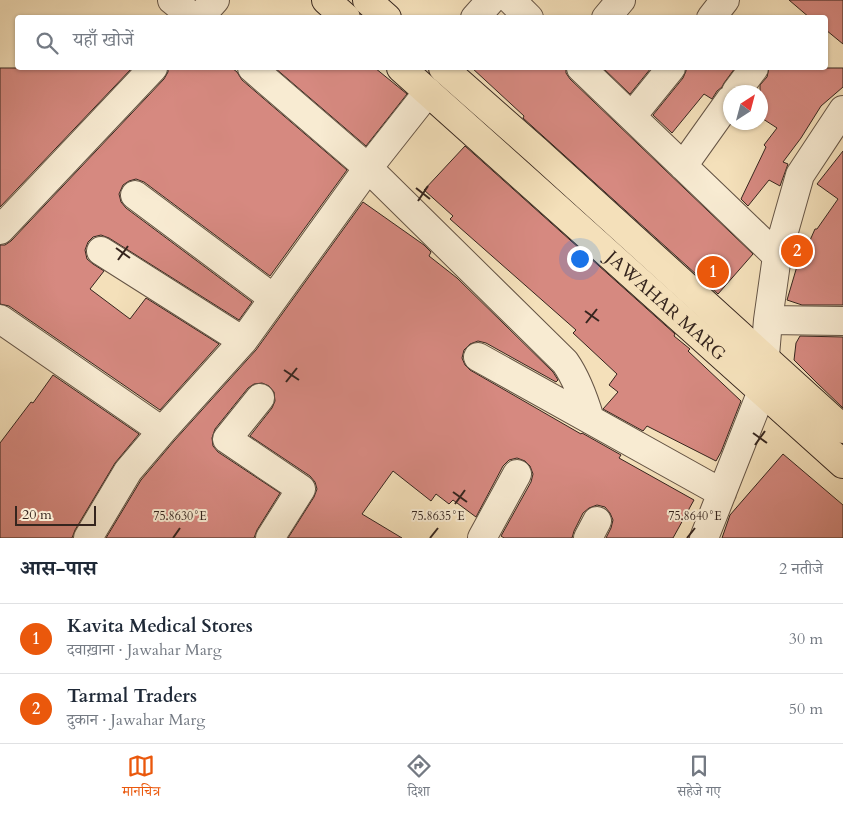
<!DOCTYPE html>
<html lang="hi">
<meta charset="utf-8">
<style>
body{margin:0;font-family:Cardo,"Noto Serif Devanagari",serif;background:#f2f2f3;color:#1f2937}
.compass{position:absolute;left:723px;top:85px;width:45px;height:45px;border-radius:50%;background:#fff;box-shadow:0 1px 4px #0004;rotate:36deg}
.scale{position:absolute;left:15px;bottom:12px;width:81px;box-sizing:border-box;padding-left:5px;border:2px solid #35251e;border-top:0;font-size:14px;line-height:18px;white-space:nowrap;color:#35251e;-webkit-text-stroke:4px #f8ebd2;paint-order:stroke}
.you{position:absolute;left:579px;top:258px;width:18px;height:18px;margin:-12px;border:4px solid #fff;border-radius:50%;background:#1a73e8;box-shadow:0 0 0 8px #1a73e833}
.badge{display:grid;place-items:center;width:32px;height:32px;border-radius:50%;background:#ea580c;color:#fff;font-size:16px;font-weight:700}
.pin{position:absolute;translate:-50% -50%;border:2px solid #fff;box-shadow:0 1px 5px #0006}
.list{margin:0;padding:0;list-style:none}
h2{display:flex;justify-content:space-between;align-items:center;height:65px;margin:0;padding:0 20px;font-size:21px}
h2 small{font-size:16px;font-weight:400;color:#747a83}
.list li{display:grid;grid-template-columns:32px 1fr auto;gap:15px;align-items:center;box-sizing:border-box;height:70px;padding:0 20px;border-top:1px solid #e0e1e3}
.list b{display:block;font-size:19px;white-space:nowrap}
.list p{margin:0;font-size:16px;white-space:nowrap;color:#747a83}
.list em{font-size:16px;font-style:normal;color:#747a83}
.icon{flex:none;width:28px;height:28px;fill:none;stroke:currentColor;stroke-width:2;stroke-linecap:round;stroke-linejoin:round}
.map{position:relative;flex:none;width:843px;height:538px;overflow:hidden}
.search{position:absolute;background:#fff;box-shadow:0 1px 4px #0004;left:15px;right:15px;top:15px;height:55px;display:flex;align-items:center;gap:12px;box-sizing:border-box;padding:0 18px;border-radius:5px;color:#747a83;font-size:19px}
.sheet{height:205px;background:#fff}
nav{display:flex;justify-content:space-around;align-items:center;box-sizing:border-box;height:70px;border-top:1px solid #e0e1e3;background:#fff;font-size:14px;color:#747a83}
nav a{display:grid;justify-items:center;gap:2px}
nav .on{color:#ea580c}
.map>svg:first-child{display:block}
</style>
<div class="map">
<svg width="843" height="538" viewBox="0 0 843 538">
<rect width="100%" height="100%" fill="#f4e0ba"/>
<filter id="stains"><feTurbulence type="fractalNoise" baseFrequency=".004" numOctaves="4"/><feColorMatrix values="0 0 0 0 .2 0 0 0 0 .09 0 0 0 0 .02 0 0 0 .5 -.17"/></filter>
<radialGradient id="worn" r=".72"><stop offset=".6" stop-color="#630" stop-opacity="0"/><stop offset="1" stop-color="#630" stop-opacity=".3"/></radialGradient>
<path fill="#d68980" stroke="#35251e" d="M789,0H843V44L826,30V18H810Z
M0,68H132L0,207Z
M168,68H232L237,72L242,80L347,170L270,276L144,182L136,179L129,181L123,185L119,194L121,202L126,208L252,302L239,320L109,238L101,235L93,237L88,242L85,250L87,259L93,264L104,271L90,289L130,319L146,298L219,344L160,410L9,306L0,304V245H5L11,241L164,79L168,72Z
M275,68H375L407,94L366,146Z
M472,68H566V73L570,79L753,254L718,294L523,118L524,116Z
M603,68H651L630,94Z
M686,68H735L724,83L722,87L717,91L712,99L704,94L672,133L653,115L683,78L686,71Z
M769,68H843V87L821,106L801,138L783,162L788,164L780,186L769,180L748,206L741,199L766,147L764,145L777,128L760,117V85L767,77Z
M465,146L675,334L674,336L690,349L688,351L741,401L721,452L716,461L647,426L643,431L603,409L618,392L609,385L617,374L573,333L576,330L450,219L453,216L424,190Z
M843,151V305H802L787,300L803,246L807,247L815,229H817L838,199L817,184Z
M363,202L424,245L431,252L429,256L457,278L553,372L558,380L556,382L486,343L478,341L470,344L464,350L462,358L465,365L470,370L581,434L582,433L621,455L619,458L694,500L673,538H606L611,528L613,520L610,513L605,507L597,505L589,508L583,513L574,531L572,538H504L501,536L531,482L533,474L530,466L525,461L517,458L509,460L503,466L476,517L453,500L449,504L436,494L431,501L393,471L362,514L402,538H288L314,497L317,489L315,482L310,476L250,436L272,408L275,401L274,392L269,386L262,383L254,384L248,388L215,429L212,438L213,446L218,452L280,493L257,530L254,538H106L141,480L174,441L256,350Z
M800,336L843,337V408L817,383L794,360L796,343Z
M53,375L139,434L115,463L75,530L72,538H0V443L31,402L33,403Z
M783,454L843,505V538H722L730,515Z"/>
<g fill="none" stroke-linecap="round" stroke-linejoin="round">
<defs>
<path id="minor" d="M172,0L194,18
M511,0L529,18
M199,18L215,0
M475,18L491,0
M606,18L621,0
M711,18L725,0
M252,68L368,168L565,362C577,379 584,399 590,419
M581,68L777,256
M736,92L754,68
M632,116L671,68
M683,166L730,100
M135,195L273,298
M0,230L153,68
M101,251L243,341
M0,319L162,431
M768,320L843,321
M478,357L722,493
M260,398L227,439L301,489L270,538
M88,538L128,471L162,431L243,341L368,168L428,92
M482,538L517,474
M588,538L597,521
M704,538L762,391L768,320L777,256L800,175L843,110"/>
<g id="major">
<path d="M326,0L346,18"/>
<path d="M367,0L387,18"/>
<path id="s1" d="M401,68L843,464"/>
<path d="M443,68L537,151L843,429"/>
</g>
</defs>
<use href="#minor" stroke="#655445" stroke-width="30"/>
<use href="#major" stroke="#35251e" stroke-width="30"/>
<use href="#minor" stroke="#f8ebd2" stroke-width="28"/>
<use href="#major" stroke="#f4e0ba" stroke-width="28"/>
</g>
<path fill="none" stroke="#35251e" stroke-width="2" d="M416,188L430,199M418,201L428,186M116,248L130,258M118,260L128,246M585,311L599,321M586,323L597,309M284,370L299,380M286,382L297,368M753,433L767,443M755,445L765,431M453,492L467,502M455,504L465,490M173,538L180,528M430,538L438,528M687,538L695,528"/>
<g text-anchor="middle" stroke-width="4" stroke-linejoin="round" paint-order="stroke">
<g font-size="18" fill="#35251e" stroke="#f8ebd2">
<text dy="6" stroke="none"><textPath href="#s1" startOffset="356">JAWAHAR MARG</textPath></text>
</g>
</g>
<g font-size="12" text-anchor="middle" fill="#35251e" stroke="#f8ebd2" stroke-width="4" stroke-linejoin="round" paint-order="stroke">
<text x="180" y="520">75.8630°E</text>
<text x="438" y="520">75.8635°E</text>
<text x="695" y="520">75.8640°E</text>
</g>
<rect width="100%" height="100%" filter="url(#stains)"/>
<rect width="100%" height="100%" fill="url(#worn)"/>
</svg>
<svg class="compass" viewBox="-18 -18 36 36"><path d="M0-13l5 13h-10z" fill="#e53935"/><path d="M0 13l5-13h-10z" fill="#747a83"/></svg>
<div class="scale">20 m</div>
<div class="you"></div>
<div class="pin badge" style="left:713px;top:272px">1</div>
<div class="pin badge" style="left:797px;top:251px">2</div>
<div class="search"><svg class="icon" aria-label="search" viewBox="0 0 24 24"><circle cx="10" cy="10" r="6"/><path d="M15 15l6 6"/></svg>यहाँ खोजें</div>
</div>
<section class="sheet">
<h2>आस-पास<small>2 नतीजे</small></h2>
<ul class="list">
<li><span class="badge">1</span><div><b>Kavita Medical Stores</b><p>दवाख़ाना · Jawahar Marg</p></div><em>30 m</em></li>
<li><span class="badge">2</span><div><b>Tarmal Traders</b><p>दुकान · Jawahar Marg</p></div><em>50 m</em></li>
</ul>
</section>
<nav>
<a class="on"><svg class="icon" aria-label="map" viewBox="0 0 24 24"><path d="M3 6l6-2 6 2 6-2v14l-6 2-6-2-6 2zM9 4v14M15 6v14"/></svg>मानचित्र</a>
<a><svg class="icon" aria-label="directions" viewBox="0 0 24 24"><path d="M12 3l9 9-9 9-9-9zM9 14v-3h6M13 9l2 2-2 2"/></svg>दिशा</a>
<a><svg class="icon" aria-label="saved" viewBox="0 0 24 24"><path d="M7 4h10v16l-5-4-5 4z"/></svg>सहेजे गए</a>
</nav>
